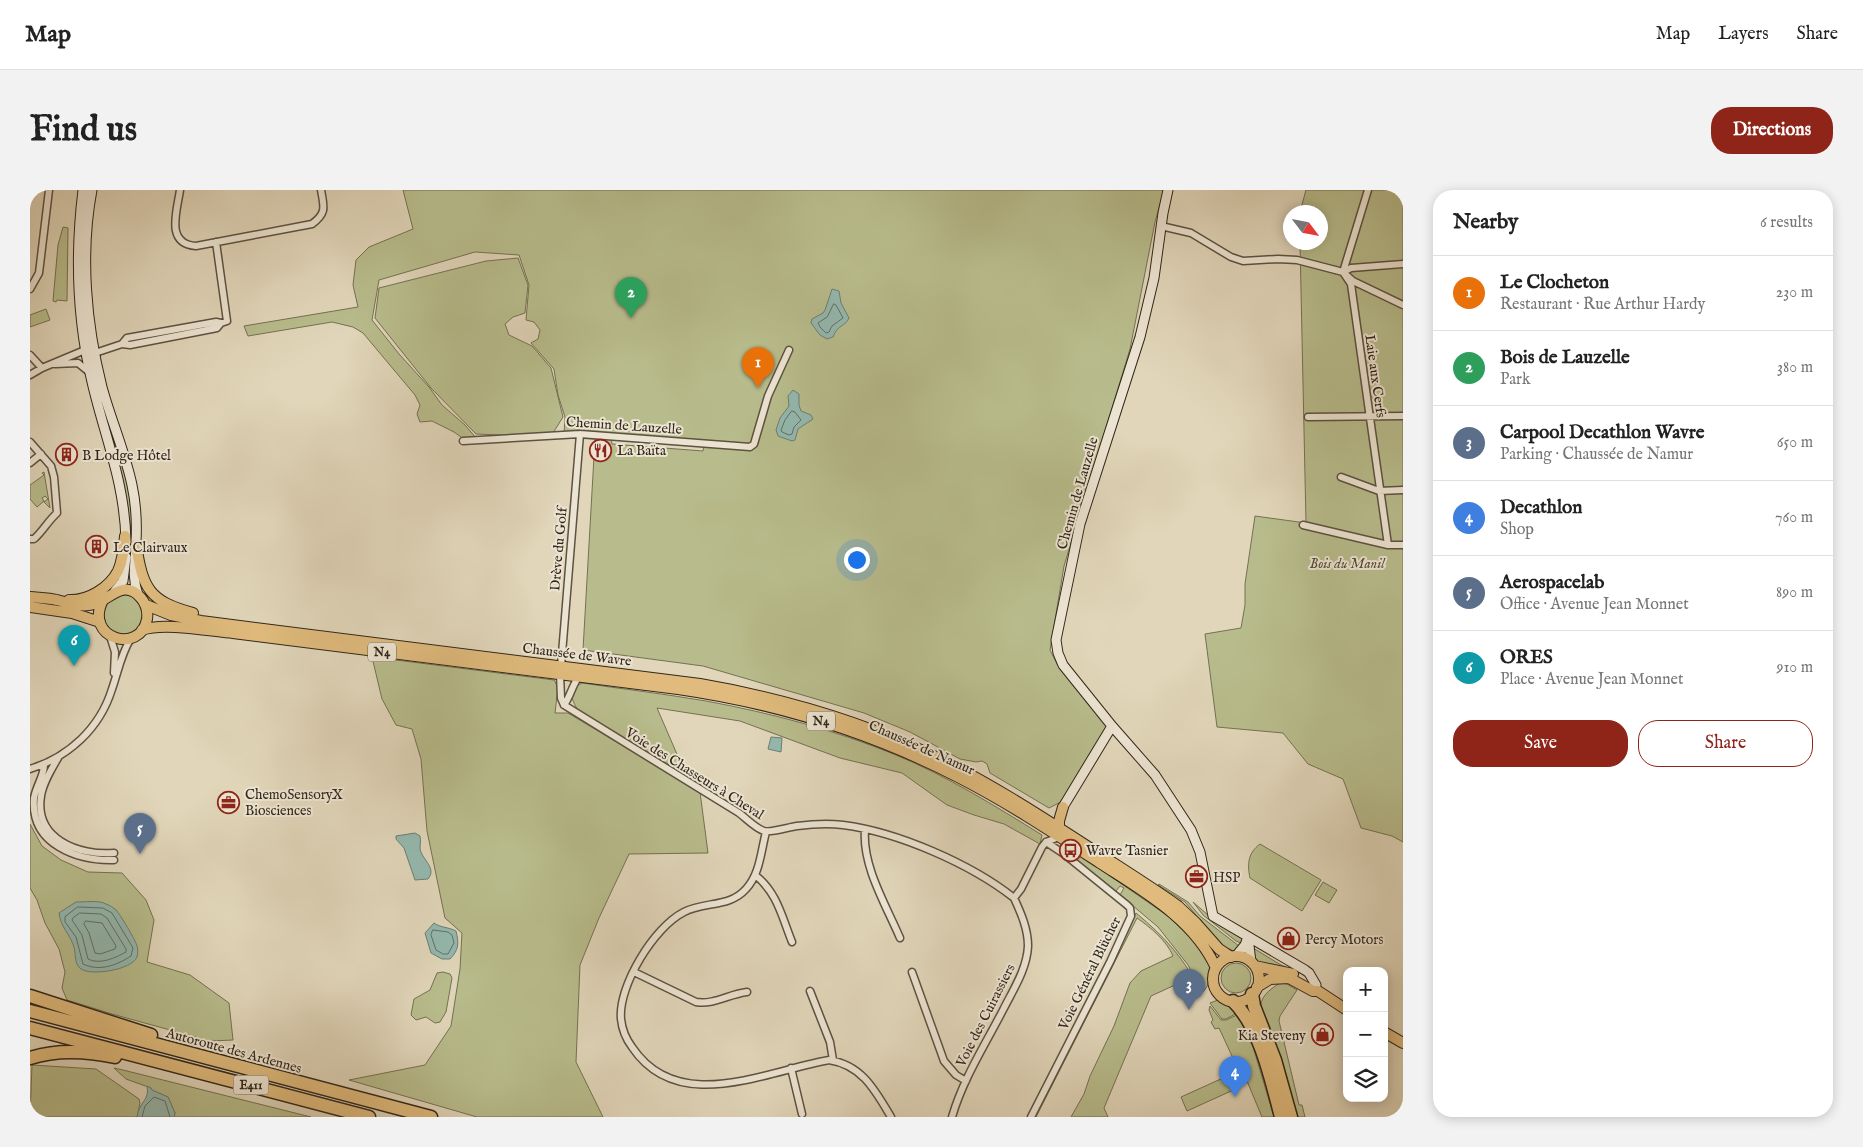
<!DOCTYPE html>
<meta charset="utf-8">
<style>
body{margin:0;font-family:"IM FELL English",serif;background:#f2f2f2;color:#222}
.controls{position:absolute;right:15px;bottom:15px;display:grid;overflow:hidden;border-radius:10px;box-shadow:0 2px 12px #0003}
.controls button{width:45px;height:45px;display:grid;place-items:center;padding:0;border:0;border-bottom:1px solid #e0e0e0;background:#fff;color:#222;font:25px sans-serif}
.compass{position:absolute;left:1253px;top:15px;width:45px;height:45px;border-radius:50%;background:#fff;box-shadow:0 2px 12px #0003;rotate:122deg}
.you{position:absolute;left:826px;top:369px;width:18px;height:18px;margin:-12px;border:4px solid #fff;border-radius:50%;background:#1a73e8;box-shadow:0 0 0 8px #1a73e833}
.badge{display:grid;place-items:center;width:32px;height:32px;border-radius:50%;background:#8f2418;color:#fff;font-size:16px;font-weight:700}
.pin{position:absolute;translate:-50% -41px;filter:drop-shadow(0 1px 2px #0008)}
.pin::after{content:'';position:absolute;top:26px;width:18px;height:15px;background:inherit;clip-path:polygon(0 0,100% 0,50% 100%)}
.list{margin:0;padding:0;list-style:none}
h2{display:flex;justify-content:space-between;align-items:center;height:65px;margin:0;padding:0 20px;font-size:21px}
h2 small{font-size:16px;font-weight:400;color:#767676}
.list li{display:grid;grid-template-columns:32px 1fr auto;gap:15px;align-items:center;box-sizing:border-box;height:75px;padding:0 20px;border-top:1px solid #e0e0e0}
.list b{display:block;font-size:19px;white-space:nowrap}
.list p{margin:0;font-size:16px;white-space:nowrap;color:#767676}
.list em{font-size:16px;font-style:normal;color:#767676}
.actions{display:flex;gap:10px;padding:15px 20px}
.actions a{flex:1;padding:11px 0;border:1px solid #8f2418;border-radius:20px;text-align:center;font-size:18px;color:#8f2418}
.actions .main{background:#8f2418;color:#fff}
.icon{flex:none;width:28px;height:28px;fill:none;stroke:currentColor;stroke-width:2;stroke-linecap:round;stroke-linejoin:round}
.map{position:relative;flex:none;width:1373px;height:927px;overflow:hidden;border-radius:20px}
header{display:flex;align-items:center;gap:30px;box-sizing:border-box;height:70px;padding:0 25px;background:#fff;border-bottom:1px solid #e0e0e0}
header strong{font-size:24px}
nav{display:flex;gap:28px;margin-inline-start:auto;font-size:18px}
.intro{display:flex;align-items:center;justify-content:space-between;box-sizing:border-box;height:120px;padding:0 30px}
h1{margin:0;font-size:35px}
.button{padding:12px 22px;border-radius:20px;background:#8f2418;color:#fff;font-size:18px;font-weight:700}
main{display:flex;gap:30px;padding:0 30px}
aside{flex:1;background:#fff;border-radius:20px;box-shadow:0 2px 12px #0003}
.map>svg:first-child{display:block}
</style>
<header>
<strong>Map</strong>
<nav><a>Map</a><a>Layers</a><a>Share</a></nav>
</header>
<div class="intro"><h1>Find us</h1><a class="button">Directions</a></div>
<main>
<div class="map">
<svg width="1373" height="927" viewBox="0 0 1373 927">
<rect width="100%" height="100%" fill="#e1d6ba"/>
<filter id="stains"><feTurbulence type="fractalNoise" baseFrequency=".004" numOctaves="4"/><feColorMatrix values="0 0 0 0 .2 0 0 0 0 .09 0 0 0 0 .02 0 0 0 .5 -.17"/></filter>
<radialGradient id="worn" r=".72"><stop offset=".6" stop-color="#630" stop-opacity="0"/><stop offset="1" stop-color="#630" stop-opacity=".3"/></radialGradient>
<path fill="#b8bc8c" stroke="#747153" d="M373,0H1134L1125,32L1100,159L1034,376L1020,460L1028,476L1043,492L1076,535L1077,539L1031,612L1019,618L960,583L957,574L952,571L946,572L930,569L880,542L834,523L673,476L553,460L565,249L446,244L401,198L345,128L349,98L456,71L488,68L498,95L495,123L483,127L475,134L479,145L502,156L521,178L533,227L523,243L581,248L582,254L673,261L674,255L534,244L535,227L528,205L524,179L501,153L508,149L510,140L504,132L496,130L499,95L489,65L445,62L349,90L342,130L369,164L399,197L412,215L435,235L446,248L435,250L424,242L402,231L390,232L387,224L390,215L385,205L333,143L323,137L302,132L218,146L214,136L328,117L323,95L326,70L339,57L383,39Z
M1276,0H1373V652L1362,646L1331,638L1313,589L1278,574L1253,543L1187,537L1175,444L1211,438L1215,415V394L1225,326L1276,333L1270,53L1290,52V22H1270Z
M33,37L38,38L37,111L27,110L26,112L23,111L28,55Z
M16,119L20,130L0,137V125Z
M68,202L81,232L98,290L103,333L102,384L96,383L98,351Z
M14,282L20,318L14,312L18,309L15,306L12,308L14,311L7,317L0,309V295L14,285L12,283Z
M74 425a20 20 0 1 1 40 0a20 20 0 1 1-40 0Z
M342,467L524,490L528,497L525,523H538L670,602L678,663L599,664L569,728L550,775L546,872L573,927H447L319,890L395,875L421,836L430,779L432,743L415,728L397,641L391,569L382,539L366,535L352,509Z
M552,493C593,499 635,504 676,511C741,523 805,540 866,565C917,586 965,616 1012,645L1010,654L974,634L944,625L917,615L872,583L810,568L710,531L627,518L656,585L548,520C541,510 538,500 552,493Z
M0,634L12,656L31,670L58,682L92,683L116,710L124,730L117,772L160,785L199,813L203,850L180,851L82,824L37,810L32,798L35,782L29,759L15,733L7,710L0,698Z
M1230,654L1291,690L1272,721L1220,688C1217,674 1218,663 1230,654Z
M1048,664L1138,726L1162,749L1180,775L1178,795L1173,802L1158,775L1128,737L1090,705L1094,698L1090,696L1086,701L1042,667V665L1047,667Z
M1293,692L1307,700L1299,713L1285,705Z
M1129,694L1158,712L1170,726L1209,756L1204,761L1192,756L1155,712L1128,695Z
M1163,712L1178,725L1212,748L1213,751L1211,753L1206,751L1173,725Z
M1106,723C1134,746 1156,770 1171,803L1164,804L1158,802L1163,799L1158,789L1121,806L1074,918L1078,927H1041L1054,904L1060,886L1084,836L1100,793L1111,781L1143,766C1137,751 1120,737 1107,728L1006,927H1003Z
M1223,758L1251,775L1272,784L1261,779L1227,772L1225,770Z
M1191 788a15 15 0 1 1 30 0a15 15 0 1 1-30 0Z
M413,782L420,784L422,788L416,822L410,832L405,833L396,827L386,830L381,825L384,809L400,800L407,783Z
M1250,793L1257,794L1267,800L1250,826L1249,831L1269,915H1272L1275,927H1266C1261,908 1242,831 1231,821C1229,807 1239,800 1250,793Z
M1188,810L1203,816L1209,822L1196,829H1192L1180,813Z
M1180,816L1191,830H1196L1209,824L1221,850L1244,927H1232L1217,891L1209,881L1189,838L1185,839L1181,832L1183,830L1179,820Z
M2,875L66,879L109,909L110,913L107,927H0Z
M84,878L93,880L281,927H144L145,923L138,907L121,900V898L96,889Z
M1193,888L1206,891L1210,897L1157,921L1151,907Z"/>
<path fill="#94b9b0" stroke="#6c7e74" d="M802,99L809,101L811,113L819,128C815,137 808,134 803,147L797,149L790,145L781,133L782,129L793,123L795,120Z
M763,200L769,204V215L771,221L781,225L783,229L768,239L765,250L762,251L748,246L746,240L750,228L759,216L758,206Z
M741,547L752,548L751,562L738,559Z
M385,643L390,646C391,651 390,655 390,659C393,671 407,678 398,689L385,690L374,658L366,649V646Z
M46,712C55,712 69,710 76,714C79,715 84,718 86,720C90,724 106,751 107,756C108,758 108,765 107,767C102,780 61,786 51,779C44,774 46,764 44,757C40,744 31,738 29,723Z
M404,733C411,738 419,737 426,741C429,753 429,760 420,769H412L401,763L395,743Z
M117,896L121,898L122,900L138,907L145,923L144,927H107C109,911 120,911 117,896Z"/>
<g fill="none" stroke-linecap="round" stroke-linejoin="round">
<path stroke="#627065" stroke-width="1" d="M804,114L806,115L813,128L802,136L799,142L796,143L790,137L788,133L797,127Z
M762,221L765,222L771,230L764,237L762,244L759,245L752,242L751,240L755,230Z
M48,717L73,718L82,723L103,758L101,766C87,775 70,782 53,774L46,747L35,732V727Z
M50,723L71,724L77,728L96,759V762C85,768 70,775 58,769L52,745L42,730L43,728Z
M56,731L72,733L86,756L85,759L70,764L65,763L59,743L54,734Z
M403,740L418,742L422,745L424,753L418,764H413L406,760L401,745Z
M112,927L115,916L124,907L135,911L140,927"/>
<defs>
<path id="street" d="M150,0C147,21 135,54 166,56L282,34C297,23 294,17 291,0
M1131,36L1161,43L1201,67L1213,71L1248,69L1267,70L1313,82L1323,91L1373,115
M1313,82L1321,94L1358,355
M1313,82L1338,0
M1313,82L1321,78L1373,74
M0,99L9,83L19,0
M92,154L100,155L187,138L191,133L197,131L186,52
M65,163L92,154L97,148L186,132L191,133
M0,165L12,178
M25,174L48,173L59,182
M0,185L12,178L55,160
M1278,227L1373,226
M433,251L550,244L720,257L724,254L738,206L759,160
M0,252L21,276L24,287L27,323C18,331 13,341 4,349H0
M0,273L11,264
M1311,287L1349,301L1373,300
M1273,335L1358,355H1373
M80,446L85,462L84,483
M531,476L550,244
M530,484L531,508L534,515L709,623C717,629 725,638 734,641C741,643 759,637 767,636C782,634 799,633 813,635C868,642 941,674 984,708
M534,515C540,507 542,496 549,486
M28,568C21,580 13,593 11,606C4,649 49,666 84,663
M14,575C14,586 6,596 4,608C0,655 48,671 84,670
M0,579C39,567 70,538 82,499C88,482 91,464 101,448
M835,640C832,676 856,715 870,748
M736,642C731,661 730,684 716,699C699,718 675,711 654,722C624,737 588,796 591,829C592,839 596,849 602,857C648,926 736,881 799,870C832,875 845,900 861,927
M725,685C747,702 752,727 762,752
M604,782L666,812C684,815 699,804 717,802
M882,782L914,871L926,885L936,891
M780,801L800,852L803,870
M761,878L772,924
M922,927C933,889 955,855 973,820C983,800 997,779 998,756C998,739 991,723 984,708L991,699L1012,657L1016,652L1029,647
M1001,927L1080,772L1101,726L1100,718L1097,715L1034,664L1016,652"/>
<path id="secondary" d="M53,0C45,65 47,129 62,192C75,248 95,293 96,352
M62,0C50,64 56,134 72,197C81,230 95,262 102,295C106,314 107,334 106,352C106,373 101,384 108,405
M1138,0L1133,23L1124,88L1110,147L1050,334L1026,450L1028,463L1033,475L1082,536L1125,585L1161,640L1170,662L1183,726L1275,780L1279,783L1286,795
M85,401L93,391L96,367
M1033,617L1082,536
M1218,747L1221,772
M1206,766L1215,755L1218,747"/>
<path id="primary" d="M106,355C113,399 119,411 163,423
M0,407C9,408 18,408 27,410C39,413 51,418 64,414C81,409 94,388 111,408C116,414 118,422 117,429C111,465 53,449 73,410
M39,410C58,411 79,398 88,381C93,370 94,358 95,346
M116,415L141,425L171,431L670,494C751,508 831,531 906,567C960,593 1012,627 1063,660C1091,678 1120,696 1148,716L1166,733L1189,759L1201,767
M0,417L42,423L70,432
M112,440C133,432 180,441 203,443L648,499C745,513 840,542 928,587C977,612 1024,643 1070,673C1113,701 1164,729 1186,778
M1029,638V631L1033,617
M1183 789a23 23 0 1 1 46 0a23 23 0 1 1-46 0Z
M1225,776L1263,784
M1227,797L1240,789L1259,788L1283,801H1288L1317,820
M1354,842L1373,853"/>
<path id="highway" d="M1222,804L1224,816L1245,870L1261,927
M0,806L121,845
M1203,811C1231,839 1241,890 1251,927
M0,821L401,927
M0,838L339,927
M0,868C28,859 57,861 85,867"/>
</defs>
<use href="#street" stroke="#5d5242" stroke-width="9"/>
<use href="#secondary" stroke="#31261a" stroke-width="11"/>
<use href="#primary" stroke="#31261a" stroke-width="12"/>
<use href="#highway" stroke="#31261a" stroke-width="15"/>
<use href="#street" stroke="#ece4d2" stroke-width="6"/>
<use href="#secondary" stroke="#ece4d2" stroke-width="9"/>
<use href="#primary" stroke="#e0bb7d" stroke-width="10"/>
<use href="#highway" stroke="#e0bb7d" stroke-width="12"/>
</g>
<defs>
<symbol id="restaurant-ring" viewBox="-11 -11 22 22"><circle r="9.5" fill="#ece4d2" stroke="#8f2418" stroke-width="1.5"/><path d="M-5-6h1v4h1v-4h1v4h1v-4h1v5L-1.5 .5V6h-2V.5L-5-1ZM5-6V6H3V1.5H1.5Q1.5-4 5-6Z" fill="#8f2418"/></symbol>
<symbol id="building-ring" viewBox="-11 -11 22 22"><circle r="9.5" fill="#ece4d2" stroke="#8f2418" stroke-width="1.5"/><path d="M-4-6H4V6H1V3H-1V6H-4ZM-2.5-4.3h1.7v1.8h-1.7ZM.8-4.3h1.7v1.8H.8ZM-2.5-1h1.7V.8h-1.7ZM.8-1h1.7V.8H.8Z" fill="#8f2418"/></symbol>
<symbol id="office-ring" viewBox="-11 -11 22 22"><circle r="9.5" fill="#ece4d2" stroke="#8f2418" stroke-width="1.5"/><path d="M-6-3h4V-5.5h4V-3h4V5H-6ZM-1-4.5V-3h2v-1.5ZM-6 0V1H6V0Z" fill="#8f2418"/></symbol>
<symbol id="bus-ring" viewBox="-11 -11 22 22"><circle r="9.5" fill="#ece4d2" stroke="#8f2418" stroke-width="1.5"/><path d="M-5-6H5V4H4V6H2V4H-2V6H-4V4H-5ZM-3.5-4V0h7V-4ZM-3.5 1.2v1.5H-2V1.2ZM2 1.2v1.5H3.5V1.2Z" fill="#8f2418"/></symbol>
<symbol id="shop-ring" viewBox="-11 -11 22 22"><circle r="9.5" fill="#ece4d2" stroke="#8f2418" stroke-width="1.5"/><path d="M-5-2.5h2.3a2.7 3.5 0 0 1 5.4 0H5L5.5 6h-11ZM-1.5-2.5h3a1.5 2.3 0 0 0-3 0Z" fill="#8f2418"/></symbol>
</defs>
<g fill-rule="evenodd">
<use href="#restaurant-ring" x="558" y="248" width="25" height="25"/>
<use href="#building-ring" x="24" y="252" width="25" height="25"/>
<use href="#building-ring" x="54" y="344" width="25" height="25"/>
<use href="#office-ring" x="186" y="600" width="25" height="25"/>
<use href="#bus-ring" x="1028" y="648" width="25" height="25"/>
<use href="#office-ring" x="1154" y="674" width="25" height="25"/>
<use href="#shop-ring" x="1246" y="736" width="25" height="25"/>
<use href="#shop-ring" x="1280" y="832" width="25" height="25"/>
</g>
<g text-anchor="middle" stroke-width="4" stroke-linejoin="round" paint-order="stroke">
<g fill="#ece4d2" stroke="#695f51" stroke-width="1">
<rect x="338" y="452.5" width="28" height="19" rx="4"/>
<rect x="777" y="521.5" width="28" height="19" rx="4"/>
<rect x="203.5" y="885.5" width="35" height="19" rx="4"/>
</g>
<g font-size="12" font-weight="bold" fill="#31261a">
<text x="352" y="466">N4</text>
<text x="791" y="535">N4</text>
<text x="221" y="899">E411</text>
</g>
<g font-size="14" fill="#31261a" stroke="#ece4d2">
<text transform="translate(1346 186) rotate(82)" y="5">Laie aux Cerfs</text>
<text transform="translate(594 235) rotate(4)" y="5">Chemin de Lauzelle</text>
<text transform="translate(1047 303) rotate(-74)" y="5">Chemin de Lauzelle</text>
<text transform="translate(528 359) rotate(-85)" y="5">Drève du Golf</text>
<text transform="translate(547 464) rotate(7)" y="5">Chaussée de Wavre</text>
<text transform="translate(892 557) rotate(24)" y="5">Chaussée de Namur</text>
<text transform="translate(665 583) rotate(32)" y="5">Voie des Chasseurs à Cheval</text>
<text transform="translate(1059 783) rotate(-64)" y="5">Voie Général Blücher</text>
<text transform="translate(955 825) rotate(-63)" y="5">Voie des Cuirassiers</text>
<text transform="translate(204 860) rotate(15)" y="5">Autoroute des Ardennes</text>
</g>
<g font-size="14" fill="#31261a" stroke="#ece4d2" text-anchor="start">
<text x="587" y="265">La Baïta</text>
<text x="52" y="270">B Lodge Hôtel</text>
<text x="83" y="362">Le Clairvaux</text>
<text x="215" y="609">ChemoSensoryX<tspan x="215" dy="16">Biosciences</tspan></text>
<text x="1056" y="665">Wavre Tasnier</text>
<text x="1183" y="692">HSP</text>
<text x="1275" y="754">Percy Motors</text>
<text x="1276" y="850" text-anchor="end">Kia Steveny</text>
</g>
<g font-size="14" font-style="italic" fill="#534c36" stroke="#ece4d2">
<text x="1317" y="378">Bois du Manil</text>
</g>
</g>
<rect width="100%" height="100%" filter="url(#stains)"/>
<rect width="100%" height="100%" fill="url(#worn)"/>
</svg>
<div class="controls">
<button>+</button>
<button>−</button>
<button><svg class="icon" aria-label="layers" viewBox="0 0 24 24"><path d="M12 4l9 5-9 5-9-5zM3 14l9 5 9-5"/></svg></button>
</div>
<svg class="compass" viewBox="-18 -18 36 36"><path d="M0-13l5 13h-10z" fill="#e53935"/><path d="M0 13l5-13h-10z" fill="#767676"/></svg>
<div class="you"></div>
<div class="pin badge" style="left:728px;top:198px;background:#e8710a">1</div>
<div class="pin badge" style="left:601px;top:128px;background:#2e9e5b">2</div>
<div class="pin badge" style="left:1159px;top:820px;background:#5c6f8a">3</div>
<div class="pin badge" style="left:1205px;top:907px;background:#3f7fe0">4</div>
<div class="pin badge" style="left:110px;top:664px;background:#5c6f8a">5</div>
<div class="pin badge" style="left:44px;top:476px;background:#0f9aa8">6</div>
</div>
<aside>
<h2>Nearby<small>6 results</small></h2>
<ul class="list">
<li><span class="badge" style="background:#e8710a">1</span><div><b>Le Clocheton</b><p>Restaurant · Rue Arthur Hardy</p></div><em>230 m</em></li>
<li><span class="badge" style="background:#2e9e5b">2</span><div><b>Bois de Lauzelle</b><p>Park</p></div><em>380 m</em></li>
<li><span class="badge" style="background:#5c6f8a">3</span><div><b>Carpool Decathlon Wavre</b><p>Parking · Chaussée de Namur</p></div><em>650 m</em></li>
<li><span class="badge" style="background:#3f7fe0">4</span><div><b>Decathlon</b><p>Shop</p></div><em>760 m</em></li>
<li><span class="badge" style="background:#5c6f8a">5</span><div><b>Aerospacelab</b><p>Office · Avenue Jean Monnet</p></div><em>890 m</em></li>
<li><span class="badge" style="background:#0f9aa8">6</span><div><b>ORES</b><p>Place · Avenue Jean Monnet</p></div><em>910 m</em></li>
</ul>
<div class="actions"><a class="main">Save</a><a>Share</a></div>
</aside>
</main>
